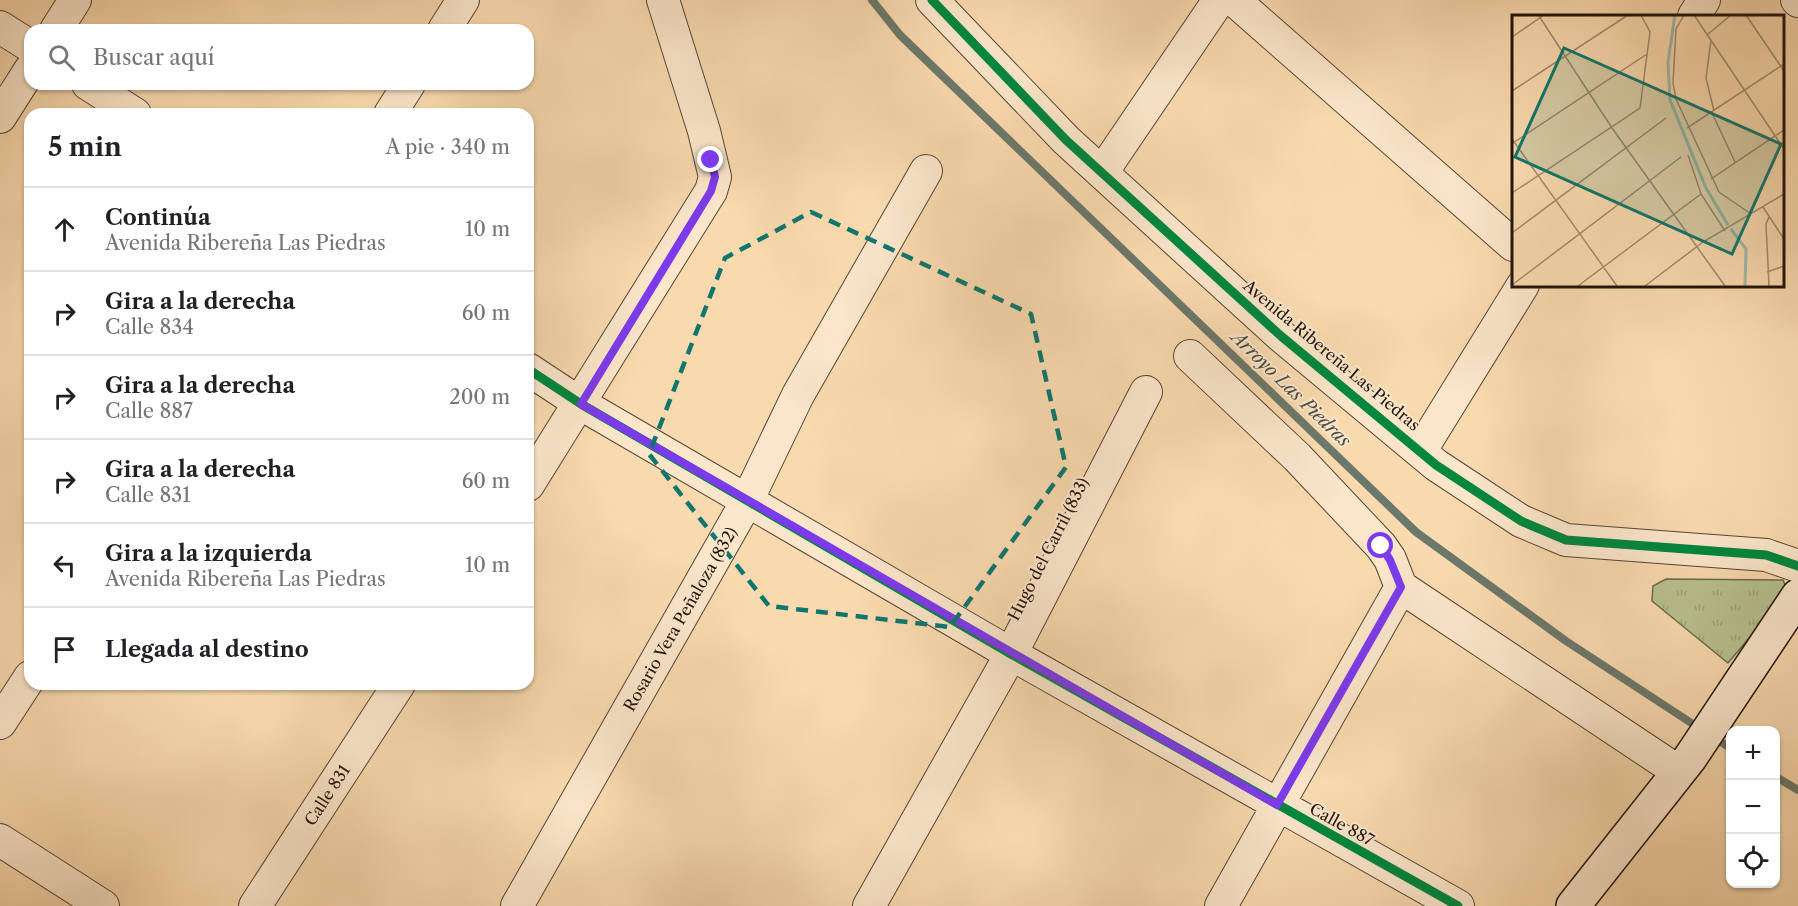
<!DOCTYPE html>
<html lang="es">
<meta charset="utf-8">
<style>
body{margin:0;font-family:"Libre Caslon Text",serif;background:#f6f6f6;color:#202124}
.controls{position:absolute;right:18px;bottom:18px;display:grid;overflow:hidden;border-radius:12px;box-shadow:0 2px 4px #0004}
.controls button{width:54px;height:54px;display:grid;place-items:center;padding:0;border:0;border-bottom:2px solid #e0e0e0;background:#fff;color:#202124;font:30px sans-serif}
.stop{position:absolute;width:18px;height:18px;margin:-14px;border:4px solid #7c3aed;border-radius:50%;background:#fff}
.stop.end{background:#7c3aed;border-color:#fff;box-shadow:0 2px 6px #0008}
.list{margin:0;padding:0;list-style:none}
h2{display:flex;justify-content:space-between;align-items:center;height:78px;margin:0;padding:0 24px;font-size:26px}
h2 small{font-size:20px;font-weight:400;color:#757577}
.list li{display:grid;grid-template-columns:39px 1fr auto;gap:18px;align-items:center;box-sizing:border-box;height:84px;padding:0 24px;border-top:2px solid #e0e0e0}
.list b{display:block;font-size:22px;white-space:nowrap}
.list p{margin:0;font-size:20px;white-space:nowrap;color:#757577}
.list em{font-size:20px;font-style:normal;color:#757577}
.icon{flex:none;width:33px;height:33px;fill:none;stroke:currentColor;stroke-width:2;stroke-linecap:round;stroke-linejoin:round}
.map{position:relative;flex:none;width:1798px;height:906px;overflow:hidden}
.search{position:absolute;background:#fff;box-shadow:0 2px 4px #0004;left:24px;top:24px;width:510px;height:66px;display:flex;align-items:center;gap:15px;box-sizing:border-box;padding:0 21px;border-radius:18px;color:#757577;font-size:22px}
.panel{position:absolute;background:#fff;box-shadow:0 2px 4px #0004;left:24px;top:108px;width:510px;height:582px;border-radius:18px}
.map>svg:first-child{display:block}
</style>
<div class="map">
<svg width="1798" height="906" viewBox="0 0 1798 906">
<defs>
<pattern id="grass-tufts" width="24" height="20" patternUnits="userSpaceOnUse" patternTransform="scale(1.5)"><rect width="24" height="20" fill="#b8c08f"/><path d="M3 7l-1-3M5 7V3M7 7l1-3M15 17l-1-3M17 17v-4M19 17l1-3" fill="none" stroke="#9ea47a"/></pattern>
</defs>
<rect width="100%" height="100%" fill="#f9d9ae"/>
<filter id="stains"><feTurbulence type="fractalNoise" baseFrequency=".00333" numOctaves="4"/><feColorMatrix values="0 0 0 0 .2 0 0 0 0 .09 0 0 0 0 .02 0 0 0 .5 -.17"/></filter>
<radialGradient id="worn" r=".72"><stop offset=".6" stop-color="#630" stop-opacity="0"/><stop offset="1" stop-color="#630" stop-opacity=".3"/></radialGradient>
<path fill="url(#grass-tufts)" stroke="#6c6a4e" stroke-width="1.5" d="M1666,579L1783,580L1788,592L1728,663L1652,601L1653,586Z"/>
<g fill="none" stroke-linecap="round" stroke-linejoin="round">
<path stroke="#6c786b" stroke-width="8" d="M872,0L900,35L1416,532L1566,641L1702,730
M1713,737L1730,748
M1776,777L1798,790"/>
<defs>
<path id="street" d="M932,0L1066,140L1281,336L1436,465L1521,521L1566,540L1766,555L1798,566
M1234,0L1513,245
M1797,0L1798,1
M1694,16L1704,0
M0,27L30,46
M56,30L75,0
M444,30L463,0
M88,84L135,114
M390,114L409,84
M0,117L30,70
M1103,171L1219,0
M1190,356L1297,457L1381,546L1390,559L1401,587L1679,772
M528,369L581,404L1011,654L1458,906
M1421,450L1523,285
M528,485L711,191L715,177L704,131L663,0
M0,723L30,677
M0,840L103,906
M255,906L399,684
M517,906L747,501L798,395L926,171
M869,906L1011,654L1146,392
M1221,906L1401,587"/>
<path id="secondary" d="M1573,906L1690,758L1798,596"/>
</defs>
<use href="#street" stroke="#574535" stroke-width="34"/>
<use href="#secondary" stroke="#21140d" stroke-width="36"/>
<use href="#street" stroke="#fbe6ca" stroke-width="32"/>
<use href="#secondary" stroke="#fbe6ca" stroke-width="33"/>
<defs>
<path id="cycleway" d="M932,0L1066,140L1281,336L1436,465L1521,521L1566,540L1766,555L1798,566
M528,369L581,404L1011,654L1458,906"/>
</defs>
<use href="#cycleway" stroke="#fbe6ca" stroke-width="13"/>
<use href="#cycleway" stroke="#00873e" stroke-width="9"/>
</g>
<g fill="none" stroke-linecap="round" stroke-linejoin="round">
<path stroke="#7c3aed" stroke-width="8" d="M711,160L715,177L711,191L581,404L1277,805L1401,587L1390,560L1381,546"/>
</g>
<path fill="none" stroke="#0f766e" stroke-width="4.5" stroke-dasharray="12 8" stroke-linejoin="round" d="M811,212L1031,314L1066,467L950,627L769,606L649,454L725,258Z"/>
<g text-anchor="middle" stroke-width="4.5" stroke-linejoin="round" paint-order="stroke">
<g font-size="16" fill="#21140d" stroke="#fbe6ca">
<text transform="translate(1332 355) rotate(40)" y="6">Avenida Ribereña Las Piedras</text>
<text transform="translate(1048 549) rotate(-63)" y="6">Hugo del Carril (833)</text>
<text transform="translate(680 619) rotate(-60)" y="6">Rosario Vera Peñaloza (832)</text>
<text transform="translate(327 795) rotate(-57)" y="6">Calle 831</text>
<text transform="translate(1342 824) rotate(29)" y="6">Calle 887</text>
</g>
<g font-size="18" font-style="italic" fill="#4d4e44" stroke="#fbe6ca">
<text transform="translate(1291 389) rotate(44)" y="6">Arroyo Las Piedras</text>
</g>
</g>
<g transform="translate(1512 15)">
<rect width="272" height="272" fill="#f9d9ae"/>
<path fill="none" stroke="#9ebaaa" stroke-width="3" d="M163,0L156,47L158,85L194,173L216,210M219,214L234,234L233,271"/>
<path fill="none" stroke="#a38a6e" stroke-width="1.5" d="M172,0L164,14L161,68L164,84L207,177L239,199M182,0L272,134M234,0L272,56M27,1L100,113L213,271M196,19L219,0M0,22L32,0M199,25L194,63L202,96M0,76L116,0M200,98L223,147M175,113L272,49M0,124L105,271M1,128L135,39M176,140L189,179L213,216M199,164L272,115M0,178L128,93L138,17L129,0M251,192L272,224M0,218L154,103M255,257L272,251M0,270L169,142M66,271L189,179M133,271L191,227L272,179M257,271L254,209L257,202"/>
<path fill="#0f766e" fill-opacity="0.15" stroke="#0f766e" stroke-width="3" d="M52,33L269,129L220,239L3,142Z"/>
<rect width="272" height="272" fill="none" stroke="#21140d" stroke-width="3"/>
</g>
<rect width="100%" height="100%" filter="url(#stains)"/>
<rect width="100%" height="100%" fill="url(#worn)"/>
</svg>
<div class="controls">
<button>+</button>
<button>−</button>
<button><svg class="icon" aria-label="locate" viewBox="0 0 24 24"><circle cx="12" cy="12" r="6"/><path d="M12 2v4M12 18v4M2 12h4M18 12h4"/></svg></button>
</div>
<div class="stop" style="left:1381px;top:546px"></div>
<div class="stop end" style="left:711px;top:160px"></div>
<div class="search"><svg class="icon" aria-label="search" viewBox="0 0 24 24"><circle cx="10" cy="10" r="6"/><path d="M15 15l6 6"/></svg>Buscar aquí</div>
<section class="panel">
<h2>5 min<small>A pie · 340 m</small></h2>
<ul class="list">
<li><svg class="icon" aria-label="ahead" viewBox="0 0 24 24"><path d="M12 20V5M6 11l6-6 6 6"/></svg><div><b>Continúa</b><p>Avenida Ribereña Las Piedras</p></div><em>10 m</em></li>
<li><svg class="icon" aria-label="right" viewBox="0 0 24 24"><path d="M7 20v-9h11M14 6l5 5-5 5"/></svg><div><b>Gira a la derecha</b><p>Calle 834</p></div><em>60 m</em></li>
<li><svg class="icon" aria-label="right" viewBox="0 0 24 24"><path d="M7 20v-9h11M14 6l5 5-5 5"/></svg><div><b>Gira a la derecha</b><p>Calle 887</p></div><em>200 m</em></li>
<li><svg class="icon" aria-label="right" viewBox="0 0 24 24"><path d="M7 20v-9h11M14 6l5 5-5 5"/></svg><div><b>Gira a la derecha</b><p>Calle 831</p></div><em>60 m</em></li>
<li><svg class="icon" aria-label="left" viewBox="0 0 24 24"><path d="M17 20v-9H6M10 6l-5 5 5 5"/></svg><div><b>Gira a la izquierda</b><p>Avenida Ribereña Las Piedras</p></div><em>10 m</em></li>
<li><svg class="icon" aria-label="arrive" viewBox="0 0 24 24"><path d="M6 21V4h12l-3 4 3 4H6"/></svg><div><b>Llegada al destino</b></div></li>
</ul>
</section>
</div>
